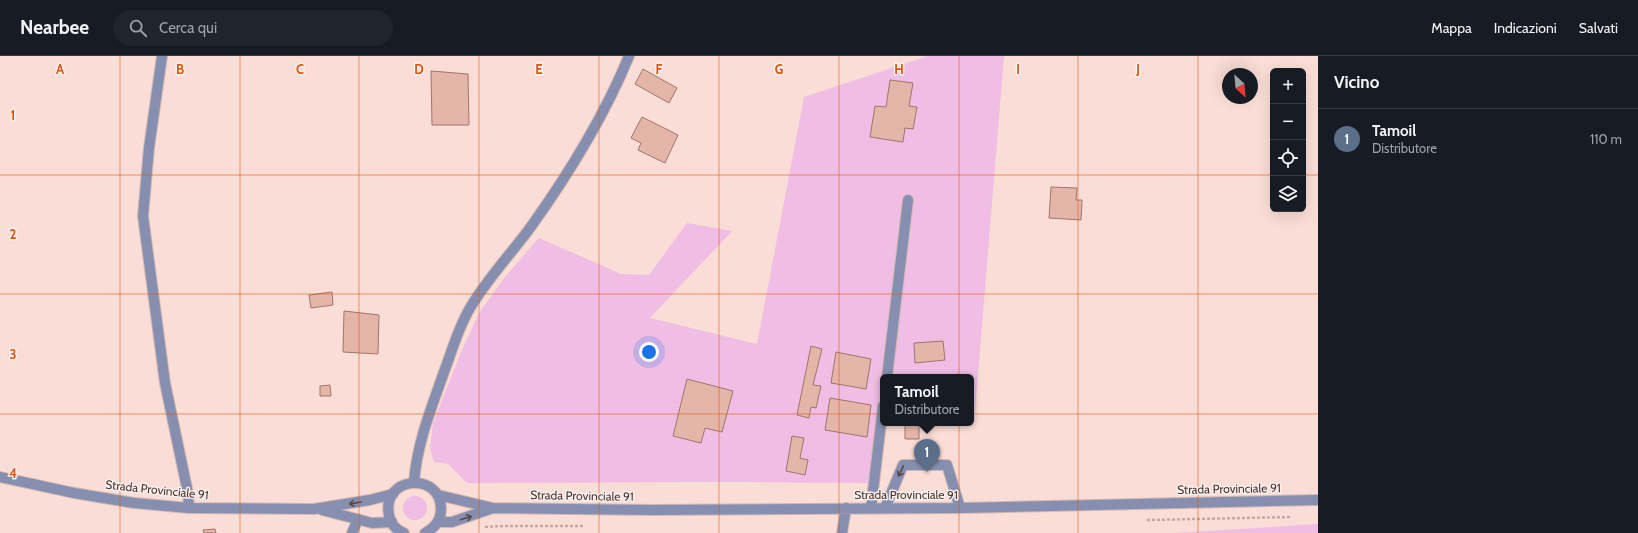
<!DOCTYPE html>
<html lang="it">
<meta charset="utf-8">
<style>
body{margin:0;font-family:Cabin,sans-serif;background:#20242c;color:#f1f3f6}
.controls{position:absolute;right:12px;top:12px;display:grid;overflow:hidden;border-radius:6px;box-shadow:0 4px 16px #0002}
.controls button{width:36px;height:36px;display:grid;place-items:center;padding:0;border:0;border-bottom:1px solid #363941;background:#171b24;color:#f1f3f6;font:20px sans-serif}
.compass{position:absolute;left:1222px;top:12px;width:36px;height:36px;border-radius:50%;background:#171b24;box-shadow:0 4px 16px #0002;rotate:154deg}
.you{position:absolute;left:649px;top:296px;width:14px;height:14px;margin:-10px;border:3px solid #fff;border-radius:50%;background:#1a73e8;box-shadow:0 0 0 6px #1a73e833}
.badge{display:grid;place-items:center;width:26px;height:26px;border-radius:50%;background:#327686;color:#fff;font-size:13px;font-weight:700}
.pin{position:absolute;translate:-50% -33px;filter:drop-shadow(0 1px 2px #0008)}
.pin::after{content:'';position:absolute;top:21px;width:14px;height:12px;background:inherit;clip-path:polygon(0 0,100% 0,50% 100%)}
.popup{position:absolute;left:880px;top:318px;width:94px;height:52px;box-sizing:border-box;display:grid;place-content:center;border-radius:6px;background:#171b24;filter:drop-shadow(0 1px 3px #0005);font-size:13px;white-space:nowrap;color:#9ea1a6}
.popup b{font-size:15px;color:#f1f3f6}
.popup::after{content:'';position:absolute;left:50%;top:100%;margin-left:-8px;border:8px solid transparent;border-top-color:#171b24}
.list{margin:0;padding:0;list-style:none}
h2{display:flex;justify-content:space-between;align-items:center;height:52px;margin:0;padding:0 16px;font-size:17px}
h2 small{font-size:13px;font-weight:400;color:#9ea1a6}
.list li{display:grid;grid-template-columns:26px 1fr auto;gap:12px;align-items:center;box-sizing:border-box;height:60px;padding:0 16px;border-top:1px solid #363941}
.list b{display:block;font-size:15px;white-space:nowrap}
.list p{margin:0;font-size:13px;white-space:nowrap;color:#9ea1a6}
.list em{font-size:13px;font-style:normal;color:#9ea1a6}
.icon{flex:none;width:22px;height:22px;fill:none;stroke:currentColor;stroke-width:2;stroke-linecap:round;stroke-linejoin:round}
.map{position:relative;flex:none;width:1318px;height:477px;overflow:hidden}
header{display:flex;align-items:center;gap:24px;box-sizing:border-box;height:56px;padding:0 20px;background:#171b24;border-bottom:1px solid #363941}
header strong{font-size:19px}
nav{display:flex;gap:22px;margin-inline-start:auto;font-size:14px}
.search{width:280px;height:36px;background:#20242c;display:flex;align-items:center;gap:10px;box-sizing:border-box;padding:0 14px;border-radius:22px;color:#9ea1a6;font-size:15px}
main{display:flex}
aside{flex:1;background:#171b24}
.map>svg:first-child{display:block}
</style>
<header>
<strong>Nearbee</strong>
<div class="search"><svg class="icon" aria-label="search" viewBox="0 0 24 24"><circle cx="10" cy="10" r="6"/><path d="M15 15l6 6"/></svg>Cerca qui</div>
<nav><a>Mappa</a><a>Indicazioni</a><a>Salvati</a></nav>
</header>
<main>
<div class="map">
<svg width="1318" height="477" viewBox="0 0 1318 477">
<rect width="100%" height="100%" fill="#faddd6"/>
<path fill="#f0bde4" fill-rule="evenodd" d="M928,0H1004L974,368L887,367L878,427L732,426L467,427L448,408L434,406L430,392L433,367L459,301L479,257L505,221L539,182L621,218L649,219L687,167L732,175L650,262L757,288L804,41ZM883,321H971V367H883Z
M403 452a12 12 0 1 1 24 0a12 12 0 1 1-24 0Z
M1318,468V477H1159H1175Z"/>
<path fill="#e4b6aa" stroke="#a0756b" d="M643,13L677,32L669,47L635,28Z
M431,15L468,18L469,69H432Z
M890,24L913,27L909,50L917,51L913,73L905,72L903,86L870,81L875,50L886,51Z
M642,61L678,79L665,107L638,94L641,87L631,82Z
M1051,131L1077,132L1076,144H1082L1081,164L1049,162Z
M332,236L333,249L311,252L309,239Z
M344,255L379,259L378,298L343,296Z
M943,285L945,304L915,307L914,287Z
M811,290L822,293L813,329L821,330L816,352L811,351L809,362L797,359Z
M836,296L871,303L866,333L831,327Z
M959,319V321H914V320Z
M687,323L733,335L722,376L705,372L701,387L673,380Z
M330,329L331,340H320V330Z
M830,342L871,349L867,381L825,374Z
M905,368H919V383H905Z
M792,380L804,382L800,402L808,404L805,419L786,415Z
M215,473L216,477H204L203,474Z"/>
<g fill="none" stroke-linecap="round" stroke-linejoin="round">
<defs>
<path id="minor" d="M162,0L149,92L143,160L165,327L188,437L189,452
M887,321L908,144
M0,421L74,437L134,447L189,452L314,453L370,444L393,438
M414,426C417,387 431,353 444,316C452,295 458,272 470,252C487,223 510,199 530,172C568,119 604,61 629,0
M438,439L493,452L652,454L960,452L1318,444
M871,452L883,350
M885,452L903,409H947L960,452
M322,454L372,467L392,466
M438,466H452L493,452
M352,477L358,463
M404,477C396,474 390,467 389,459C381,420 441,415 441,453C441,464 435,472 425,477
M842,477L846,452"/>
</defs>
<use href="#minor" stroke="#d3b8b2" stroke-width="12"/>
<path stroke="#c4aaa4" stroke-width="2.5" stroke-dasharray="3 2" stroke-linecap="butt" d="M1147,464L1292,461
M485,471L503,470H584"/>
<use href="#minor" stroke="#878fb0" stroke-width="10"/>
</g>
<defs><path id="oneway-shaft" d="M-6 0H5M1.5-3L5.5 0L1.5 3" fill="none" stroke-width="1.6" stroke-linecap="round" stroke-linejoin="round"/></defs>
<g stroke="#55484a">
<use href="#oneway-shaft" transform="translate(901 415) rotate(115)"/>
<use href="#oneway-shaft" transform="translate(355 447) rotate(170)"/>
<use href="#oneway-shaft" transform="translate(466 462) rotate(-17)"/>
</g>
<path fill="none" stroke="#d85610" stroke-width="1" stroke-opacity="0.55" d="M120,0V477M240,0V477M359,0V477M479,0V477M599,0V477M719,0V477M839,0V477M959,0V477M1078,0V477M1198,0V477M0,119H1273M1303,119H1318M0,238H1318M0,358H1318"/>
<g text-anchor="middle" stroke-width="3" stroke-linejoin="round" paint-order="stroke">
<g font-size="12" fill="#493631" stroke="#f9efed">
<text transform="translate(1229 433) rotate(-1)" y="4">Strada Provinciale 91</text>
<text transform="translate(157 434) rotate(6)" y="4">Strada Provinciale 91</text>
<text x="906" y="443">Strada Provinciale 91</text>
<text transform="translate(582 440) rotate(1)" y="4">Strada Provinciale 91</text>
</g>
</g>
<g font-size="13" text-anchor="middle" font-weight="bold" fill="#d85610" stroke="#f9efed" stroke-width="3" stroke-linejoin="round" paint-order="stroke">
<text x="60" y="18">A</text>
<text x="180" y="18">B</text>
<text x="300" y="18">C</text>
<text x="419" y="18">D</text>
<text x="539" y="18">E</text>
<text x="659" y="18">F</text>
<text x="779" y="18">G</text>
<text x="899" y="18">H</text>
<text x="1018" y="18">I</text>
<text x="1138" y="18">J</text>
<text x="13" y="64">1</text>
<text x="13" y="183">2</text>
<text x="13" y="303">3</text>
<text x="13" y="422">4</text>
</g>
</svg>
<div class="controls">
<button>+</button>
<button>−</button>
<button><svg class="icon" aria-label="locate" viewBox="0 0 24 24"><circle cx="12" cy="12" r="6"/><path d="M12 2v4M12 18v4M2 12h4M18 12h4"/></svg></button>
<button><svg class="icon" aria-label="layers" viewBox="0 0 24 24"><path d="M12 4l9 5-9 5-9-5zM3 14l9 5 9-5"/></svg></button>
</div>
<svg class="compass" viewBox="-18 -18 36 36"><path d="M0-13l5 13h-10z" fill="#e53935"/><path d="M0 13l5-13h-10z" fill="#9ea1a6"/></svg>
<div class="you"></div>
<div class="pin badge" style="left:927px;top:416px;background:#5c6f8a">1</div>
<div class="popup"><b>Tamoil</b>Distributore</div>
</div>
<aside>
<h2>Vicino<small></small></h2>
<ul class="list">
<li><span class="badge" style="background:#5c6f8a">1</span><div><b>Tamoil</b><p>Distributore</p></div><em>110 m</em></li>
</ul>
</aside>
</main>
